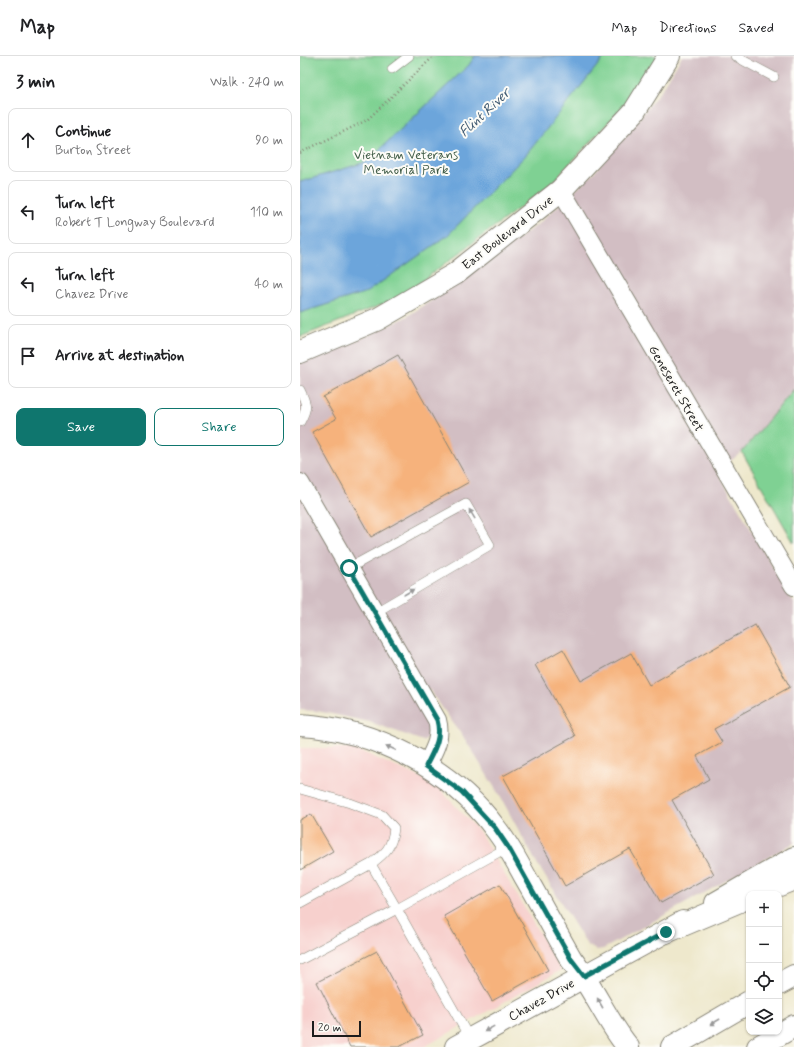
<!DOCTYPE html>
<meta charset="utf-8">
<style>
body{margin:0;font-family:Mynerve,sans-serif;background:#f2f2f2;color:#202124}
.controls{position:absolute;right:12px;bottom:12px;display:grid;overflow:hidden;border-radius:8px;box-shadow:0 1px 3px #0004}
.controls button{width:36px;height:36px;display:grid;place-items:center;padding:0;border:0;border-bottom:1px solid #e0e0e0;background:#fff;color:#202124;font:20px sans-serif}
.scale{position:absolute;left:12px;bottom:10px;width:49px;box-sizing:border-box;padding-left:4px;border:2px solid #1c1c1c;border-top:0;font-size:11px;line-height:14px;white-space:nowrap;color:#1c1c1c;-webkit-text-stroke:3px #fdfcf7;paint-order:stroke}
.stop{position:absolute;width:12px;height:12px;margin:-9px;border:3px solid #0f766e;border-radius:50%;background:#fff}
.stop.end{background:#0f766e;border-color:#fff;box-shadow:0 1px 4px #0008}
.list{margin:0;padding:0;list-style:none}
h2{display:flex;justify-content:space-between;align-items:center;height:52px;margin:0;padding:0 16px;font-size:17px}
h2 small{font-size:13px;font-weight:400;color:#757577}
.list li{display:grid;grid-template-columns:26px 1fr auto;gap:12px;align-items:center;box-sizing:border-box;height:64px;margin:0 8px 8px;padding:0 8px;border:1px solid #e0e0e0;border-radius:8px}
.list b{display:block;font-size:15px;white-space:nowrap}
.list p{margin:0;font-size:13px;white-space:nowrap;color:#757577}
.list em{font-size:13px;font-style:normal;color:#757577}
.actions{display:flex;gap:8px;padding:12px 16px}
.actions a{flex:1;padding:9px 0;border:1px solid #0f766e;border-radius:8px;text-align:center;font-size:14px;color:#0f766e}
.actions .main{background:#0f766e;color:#fff}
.icon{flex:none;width:22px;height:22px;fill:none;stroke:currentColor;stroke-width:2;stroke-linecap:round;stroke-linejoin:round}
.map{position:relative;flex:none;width:494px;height:991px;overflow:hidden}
header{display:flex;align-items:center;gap:24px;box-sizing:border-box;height:56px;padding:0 20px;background:#fff;border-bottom:1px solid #e0e0e0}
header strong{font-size:19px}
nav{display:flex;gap:22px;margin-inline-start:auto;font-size:14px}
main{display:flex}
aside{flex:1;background:#fff}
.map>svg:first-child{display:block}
</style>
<header>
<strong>Map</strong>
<nav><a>Map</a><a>Directions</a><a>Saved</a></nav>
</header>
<main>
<aside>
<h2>3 min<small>Walk · 240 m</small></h2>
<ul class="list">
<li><svg class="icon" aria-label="ahead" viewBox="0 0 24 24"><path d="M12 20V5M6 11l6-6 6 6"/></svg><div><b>Continue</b><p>Burton Street</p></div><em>90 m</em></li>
<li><svg class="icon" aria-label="left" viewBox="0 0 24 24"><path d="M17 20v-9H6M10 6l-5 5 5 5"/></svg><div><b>Turn left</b><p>Robert T Longway Boulevard</p></div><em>110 m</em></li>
<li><svg class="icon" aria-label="left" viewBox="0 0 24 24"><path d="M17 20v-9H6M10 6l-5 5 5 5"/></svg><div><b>Turn left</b><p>Chavez Drive</p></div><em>40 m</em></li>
<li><svg class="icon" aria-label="arrive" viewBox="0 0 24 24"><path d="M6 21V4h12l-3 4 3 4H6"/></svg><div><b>Arrive at destination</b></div></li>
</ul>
<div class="actions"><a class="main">Save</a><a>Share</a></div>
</aside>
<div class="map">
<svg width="494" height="991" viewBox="0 0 494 991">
<rect width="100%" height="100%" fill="#fdfcf7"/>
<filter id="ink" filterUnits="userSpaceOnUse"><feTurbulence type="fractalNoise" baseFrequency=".025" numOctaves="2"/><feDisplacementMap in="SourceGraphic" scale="8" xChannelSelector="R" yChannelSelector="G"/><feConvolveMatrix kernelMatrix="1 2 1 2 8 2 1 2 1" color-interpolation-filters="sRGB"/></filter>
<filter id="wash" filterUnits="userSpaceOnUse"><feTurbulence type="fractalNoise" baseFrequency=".012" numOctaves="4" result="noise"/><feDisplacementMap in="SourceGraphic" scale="16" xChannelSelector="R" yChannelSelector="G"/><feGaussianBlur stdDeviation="0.9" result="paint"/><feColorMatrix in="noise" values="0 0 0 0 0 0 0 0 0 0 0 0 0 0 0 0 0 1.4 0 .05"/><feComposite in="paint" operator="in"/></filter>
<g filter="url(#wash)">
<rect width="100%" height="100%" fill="#eee8cc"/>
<path fill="#f7d0cd" d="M0,692H53L134,727L179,775L261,914L124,991H0Z"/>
<path fill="#d2bec3" d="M382,0H494V333L442,396L417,415L494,547V787L316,886L303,893L296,894L287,889L235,804L201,742L168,688L129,633L131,674L128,681L123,685L70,666L17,655L0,654V307L30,297L106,261L146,235L237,169L291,120L324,82L364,30Z"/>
<path fill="#7fd193" stroke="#4e7658" d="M0,0H364L358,13L250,129L101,241L0,281Z
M494,333V487L442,396Z"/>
<path fill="#6ca5db" stroke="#44607c" d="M175,0H305L226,99L147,180L67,236L0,257V126L66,106L169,9Z"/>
<g id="blocks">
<path fill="#f6b27c" d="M98,299L169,426L71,481L12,376L36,363L23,341Z
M455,569L490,631L414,673L422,686L397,700L409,723L372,744L414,818L361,847L330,793L265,830L203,720L275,680L235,609L263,593L281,625L331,597L349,629Z
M11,758L33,795L0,814V764Z
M200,828L248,914L192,945L144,860Z
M77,895L123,979L99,991H50L17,926Z"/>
</g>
</g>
<g filter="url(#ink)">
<use href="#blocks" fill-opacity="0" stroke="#858274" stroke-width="1"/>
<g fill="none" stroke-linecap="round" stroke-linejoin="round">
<defs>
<path id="lane" d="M435,0L474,21
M92,13L109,0
M0,334C7,348 8,352 0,366
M49,512L166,448L190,489L76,556
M0,733L50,747L82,759L94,772C92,791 86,797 71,808L97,853L208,791
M0,847L71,808
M0,904L97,853L170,983"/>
<path id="street" d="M261,134L494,530
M0,427L137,664C142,682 134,694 126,710"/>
<path id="secondary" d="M0,296L78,263L155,218L261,134L334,56L369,0
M0,669C74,673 151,712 195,772C208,788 217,806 227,824C242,850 256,877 271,903C293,931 306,964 328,991
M416,847L494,802
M156,991L383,866"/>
<path id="highway" d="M457,838L494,823
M366,876L449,841
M479,928L494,920
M372,991L449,946
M458,991L494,970"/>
</defs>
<use href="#lane" stroke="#858274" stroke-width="10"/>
<use href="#street" stroke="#858274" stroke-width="20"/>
<use href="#secondary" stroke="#858274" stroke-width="24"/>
<use href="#highway" stroke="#858274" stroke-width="24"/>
<path stroke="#858274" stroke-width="2.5" stroke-dasharray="1 3" stroke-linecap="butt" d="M0,97L67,64L134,0"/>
<use href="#lane" stroke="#fff" stroke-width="9"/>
<use href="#street" stroke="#fff" stroke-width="18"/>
<use href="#secondary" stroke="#fff" stroke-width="22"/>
<use href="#highway" stroke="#fff" stroke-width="22"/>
</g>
<defs><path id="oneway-solid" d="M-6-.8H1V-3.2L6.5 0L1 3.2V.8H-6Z"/></defs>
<g fill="#999">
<use href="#oneway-solid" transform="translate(172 458) rotate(-121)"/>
<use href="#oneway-solid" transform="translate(109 536) rotate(-30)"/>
<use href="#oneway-solid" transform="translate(91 692) rotate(-155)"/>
<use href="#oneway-solid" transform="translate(300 947) rotate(-119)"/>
<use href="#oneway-solid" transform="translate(415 966) rotate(150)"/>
<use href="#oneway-solid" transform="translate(189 973) rotate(151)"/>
</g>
</g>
<g fill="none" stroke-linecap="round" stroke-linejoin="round" filter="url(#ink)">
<path stroke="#0f766e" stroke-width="5" d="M49,512L137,664C142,682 134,694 126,710L162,736L195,772L208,791L271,903L284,920L366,876"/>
</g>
<g text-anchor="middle" stroke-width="4" stroke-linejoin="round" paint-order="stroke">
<g font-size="13" fill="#3f5b46" stroke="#fdfcf7">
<text x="106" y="103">Vietnam Veterans<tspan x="106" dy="15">Memorial Park</tspan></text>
</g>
<g font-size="13" fill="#1c1c1c" stroke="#fdfcf7">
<text transform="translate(207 176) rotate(-38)" y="5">East Boulevard Drive</text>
<text transform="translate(377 332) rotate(60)" y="5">Geneseret Street</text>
<text transform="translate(241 943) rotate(-29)" y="5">Chavez Drive</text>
</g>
<g font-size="14" font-style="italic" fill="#405a72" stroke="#fdfcf7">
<text transform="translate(184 56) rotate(-43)" y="5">Flint River</text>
</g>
</g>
</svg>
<div class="controls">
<button>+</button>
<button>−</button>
<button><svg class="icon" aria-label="locate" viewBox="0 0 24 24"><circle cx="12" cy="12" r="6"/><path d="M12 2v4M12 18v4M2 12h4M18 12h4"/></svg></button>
<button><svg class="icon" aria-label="layers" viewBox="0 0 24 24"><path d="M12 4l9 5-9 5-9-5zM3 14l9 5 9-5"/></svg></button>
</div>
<div class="scale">20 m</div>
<div class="stop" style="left:49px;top:512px"></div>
<div class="stop end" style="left:366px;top:876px"></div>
</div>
</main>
